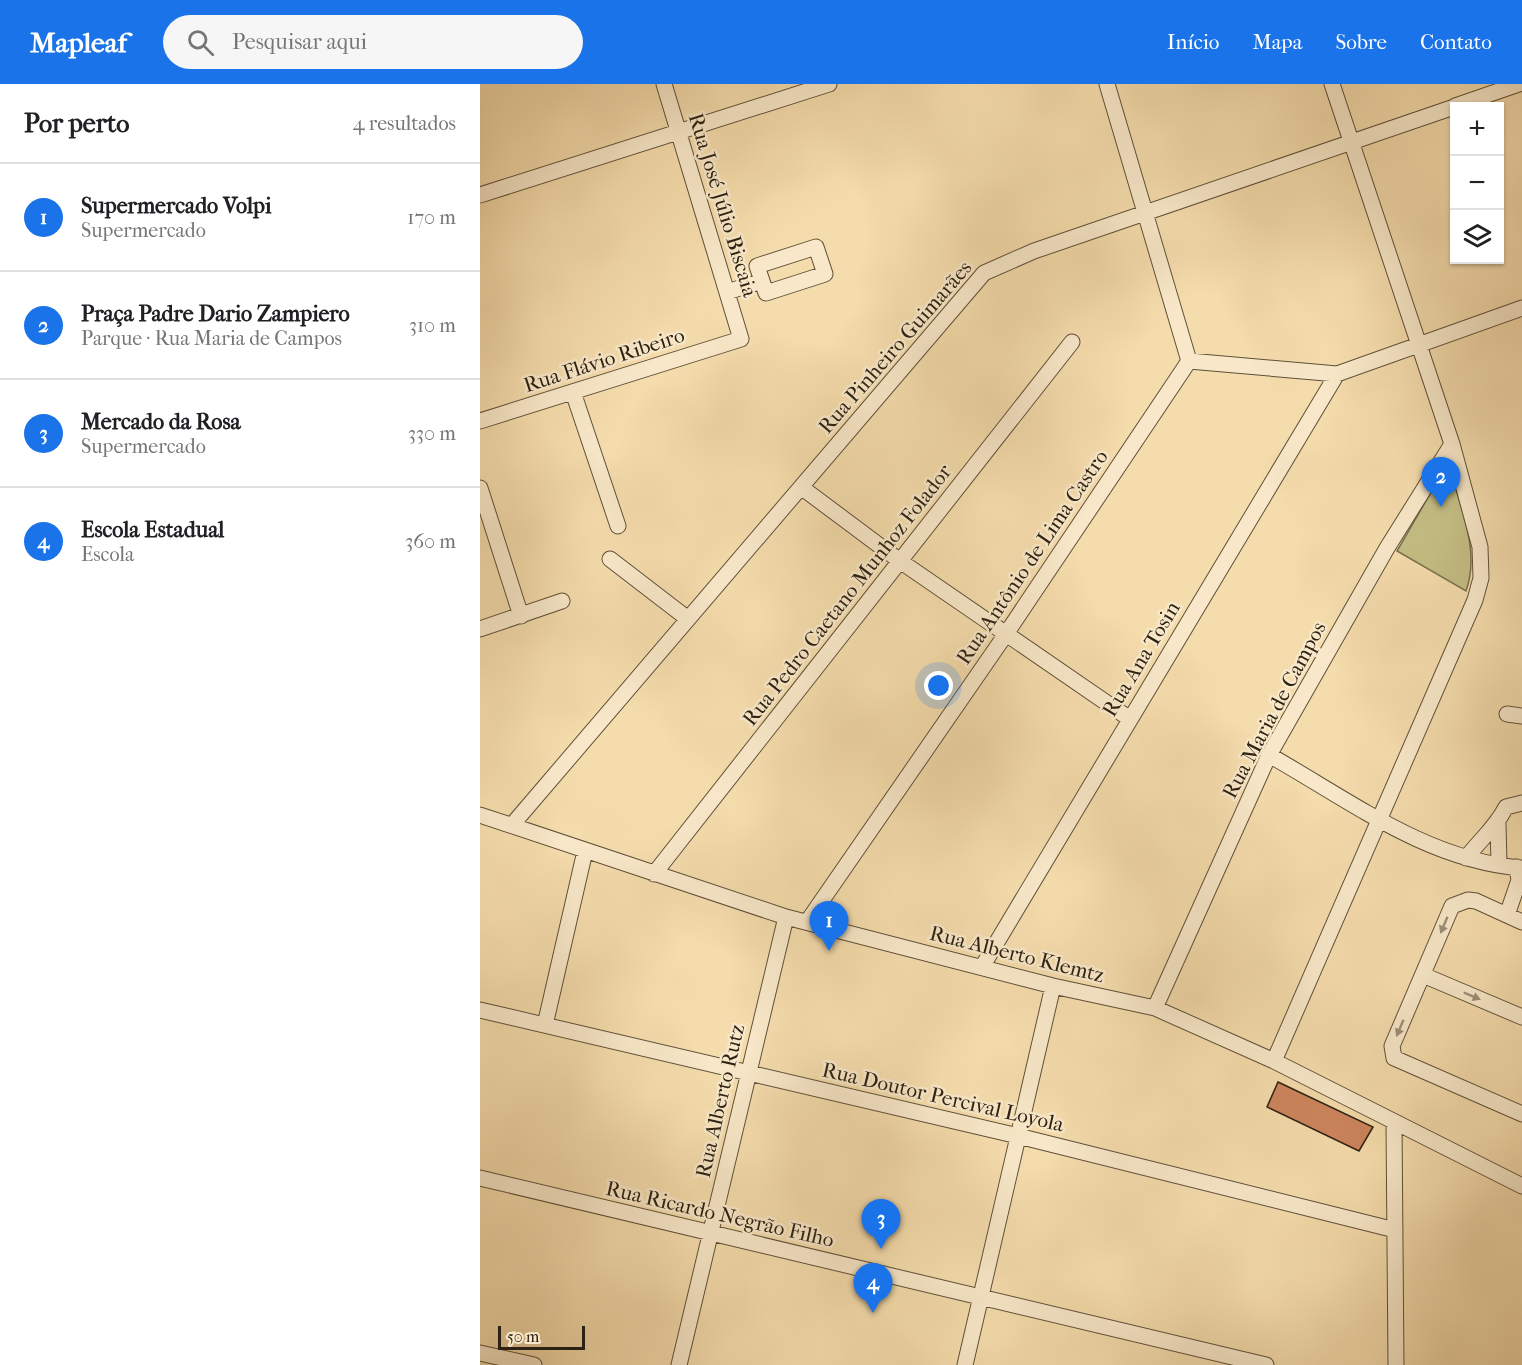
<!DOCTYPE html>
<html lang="pt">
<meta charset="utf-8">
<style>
body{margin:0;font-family:"IM FELL French Canon",serif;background:#f6f6f6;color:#202124}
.controls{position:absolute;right:18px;top:18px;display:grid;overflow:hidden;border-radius:0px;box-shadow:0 2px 4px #0004}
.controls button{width:54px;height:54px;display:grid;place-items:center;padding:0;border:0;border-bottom:2px solid #e0e0e0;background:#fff;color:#202124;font:30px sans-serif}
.scale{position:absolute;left:18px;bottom:15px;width:87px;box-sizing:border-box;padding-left:6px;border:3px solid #2c2112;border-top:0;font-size:16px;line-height:21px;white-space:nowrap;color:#2c2112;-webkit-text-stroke:4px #f8e8c9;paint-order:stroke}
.you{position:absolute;left:459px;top:602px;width:21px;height:21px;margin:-15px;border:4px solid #fff;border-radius:50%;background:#1a73e8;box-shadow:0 0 0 9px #1a73e833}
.badge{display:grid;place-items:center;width:39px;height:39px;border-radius:50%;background:#1a73e8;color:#fff;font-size:20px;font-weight:700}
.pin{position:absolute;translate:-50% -50px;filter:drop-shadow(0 2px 3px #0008)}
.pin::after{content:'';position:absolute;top:32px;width:21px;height:18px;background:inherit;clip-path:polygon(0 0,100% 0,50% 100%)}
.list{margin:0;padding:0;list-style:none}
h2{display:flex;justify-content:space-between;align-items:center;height:78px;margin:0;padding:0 24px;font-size:26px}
h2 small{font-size:20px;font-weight:400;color:#757577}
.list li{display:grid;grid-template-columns:39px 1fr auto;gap:18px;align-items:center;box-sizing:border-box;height:108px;padding:0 24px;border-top:2px solid #e0e0e0}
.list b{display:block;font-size:22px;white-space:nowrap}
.list p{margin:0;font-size:20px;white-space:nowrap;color:#757577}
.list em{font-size:20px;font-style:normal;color:#757577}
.icon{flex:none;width:33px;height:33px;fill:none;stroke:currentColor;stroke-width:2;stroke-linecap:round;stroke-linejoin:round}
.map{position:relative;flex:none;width:1042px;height:1281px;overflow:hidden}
header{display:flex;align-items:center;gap:36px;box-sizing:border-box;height:84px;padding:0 30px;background:#1a73e8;color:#fff}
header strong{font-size:28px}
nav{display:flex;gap:33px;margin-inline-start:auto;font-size:21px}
.search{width:420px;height:54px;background:#f6f6f6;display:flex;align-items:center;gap:15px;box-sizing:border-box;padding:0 21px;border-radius:33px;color:#757577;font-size:22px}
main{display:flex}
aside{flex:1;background:#fff}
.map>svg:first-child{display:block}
</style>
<header>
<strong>Mapleaf</strong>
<div class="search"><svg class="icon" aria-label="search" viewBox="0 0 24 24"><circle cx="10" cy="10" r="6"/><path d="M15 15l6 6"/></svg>Pesquisar aqui</div>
<nav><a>Início</a><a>Mapa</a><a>Sobre</a><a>Contato</a></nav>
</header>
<main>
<aside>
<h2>Por perto<small>4 resultados</small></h2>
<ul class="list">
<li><span class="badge">1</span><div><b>Supermercado Volpi</b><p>Supermercado</p></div><em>170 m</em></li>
<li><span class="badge">2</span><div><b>Praça Padre Dario Zampiero</b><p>Parque · Rua Maria de Campos</p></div><em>310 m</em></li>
<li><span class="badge">3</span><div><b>Mercado da Rosa</b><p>Supermercado</p></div><em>330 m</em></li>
<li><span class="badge">4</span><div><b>Escola Estadual</b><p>Escola</p></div><em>360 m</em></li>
</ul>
</aside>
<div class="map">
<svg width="1042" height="1281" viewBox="0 0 1042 1281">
<rect width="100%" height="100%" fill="#f5dcac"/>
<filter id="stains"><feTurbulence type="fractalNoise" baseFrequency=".00333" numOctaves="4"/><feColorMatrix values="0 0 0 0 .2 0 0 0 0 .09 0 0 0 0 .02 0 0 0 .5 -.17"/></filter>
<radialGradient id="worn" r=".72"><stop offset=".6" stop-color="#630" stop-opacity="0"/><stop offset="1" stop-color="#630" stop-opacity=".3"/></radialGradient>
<path fill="#c4be84" stroke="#78704b" stroke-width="1.5" d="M968,379C979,420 1001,466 986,507L917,467Z"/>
<path fill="#cd855d" stroke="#2c2112" stroke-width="1.5" d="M798,998L893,1043L879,1067L787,1023Z"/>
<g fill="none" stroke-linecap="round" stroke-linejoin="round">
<defs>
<path id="minor" d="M627,0L709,277
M975,22L1039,0
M0,111L349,0
M336,163L345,190L286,209L277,182Z
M247,208L282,197
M709,277L857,290L1042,224
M93,308L138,442
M0,337L261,255L184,0
M321,403L420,477L650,635
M0,404L41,532
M130,475L208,535
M0,545L82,517
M1027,630L1042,632
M789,671C869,716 948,777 1042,784
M0,731L306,833L573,902L675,924L794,977L1042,1102
M1018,740L1019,781
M32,741L504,189L554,167L974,23
M986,774C1000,756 1016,743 1026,723L1042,719
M174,790L592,258
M1027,831L1039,796L1037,783
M327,838L526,550L709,277
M1042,838L996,817L988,816L972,822L912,962L914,974L1042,1030
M502,883L857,290
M943,891L1042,933
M675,924L789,671L907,464L972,360
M0,926L538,1052L915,1146
M65,941L105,767
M794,977L995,516L1001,494L1000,463L972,360L852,0
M914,1038L916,1281
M0,1094L786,1281
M0,1269L54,1281
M199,1281L306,833
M485,1281L573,902"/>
</defs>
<use href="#minor" stroke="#5e5038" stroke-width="17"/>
<use href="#minor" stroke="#f8e8c9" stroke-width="15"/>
</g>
<defs><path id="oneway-solid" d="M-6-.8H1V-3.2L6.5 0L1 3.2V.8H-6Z" transform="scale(1.5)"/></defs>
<g fill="#9c8e77">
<use href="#oneway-solid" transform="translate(964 841) rotate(113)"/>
<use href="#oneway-solid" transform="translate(992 912) rotate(23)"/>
<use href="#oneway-solid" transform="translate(920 944) rotate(113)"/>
</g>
<g text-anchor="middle" stroke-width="5" stroke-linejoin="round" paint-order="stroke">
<g font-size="21" fill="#2c2112" stroke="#f8e8c9">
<text transform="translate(243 121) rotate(73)" y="7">Rua José Júlio Biscaia</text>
<text transform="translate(415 263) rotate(-49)" y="7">Rua Pinheiro Guimarães</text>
<text transform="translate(124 276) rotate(-18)" y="7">Rua Flávio Ribeiro</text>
<text transform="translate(552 473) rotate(-56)" y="7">Rua Antônio de Lima Castro</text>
<text transform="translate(367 511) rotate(-52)" y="7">Rua Pedro Caetano Munhoz Folador</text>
<text transform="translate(661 575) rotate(-59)" y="7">Rua Ana Tosin</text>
<text transform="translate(794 626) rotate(-62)" y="7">Rua Maria de Campos</text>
<text transform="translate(537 870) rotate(14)" y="7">Rua Alberto Klemtz</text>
<text transform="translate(463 1013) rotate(13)" y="7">Rua Doutor Percival Loyola</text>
<text transform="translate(240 1017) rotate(-77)" y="7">Rua Alberto Rutz</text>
<text transform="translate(240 1130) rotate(13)" y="7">Rua Ricardo Negrão Filho</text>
</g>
</g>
<rect width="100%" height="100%" filter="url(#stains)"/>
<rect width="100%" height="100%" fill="url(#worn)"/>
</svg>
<div class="controls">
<button>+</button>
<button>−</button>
<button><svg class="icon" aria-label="layers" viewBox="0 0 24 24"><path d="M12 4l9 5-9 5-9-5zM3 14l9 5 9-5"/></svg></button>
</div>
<div class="scale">50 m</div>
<div class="you"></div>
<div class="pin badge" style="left:349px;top:867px">1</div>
<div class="pin badge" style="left:961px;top:423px">2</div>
<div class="pin badge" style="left:401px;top:1165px">3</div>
<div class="pin badge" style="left:393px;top:1229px">4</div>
</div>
</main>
